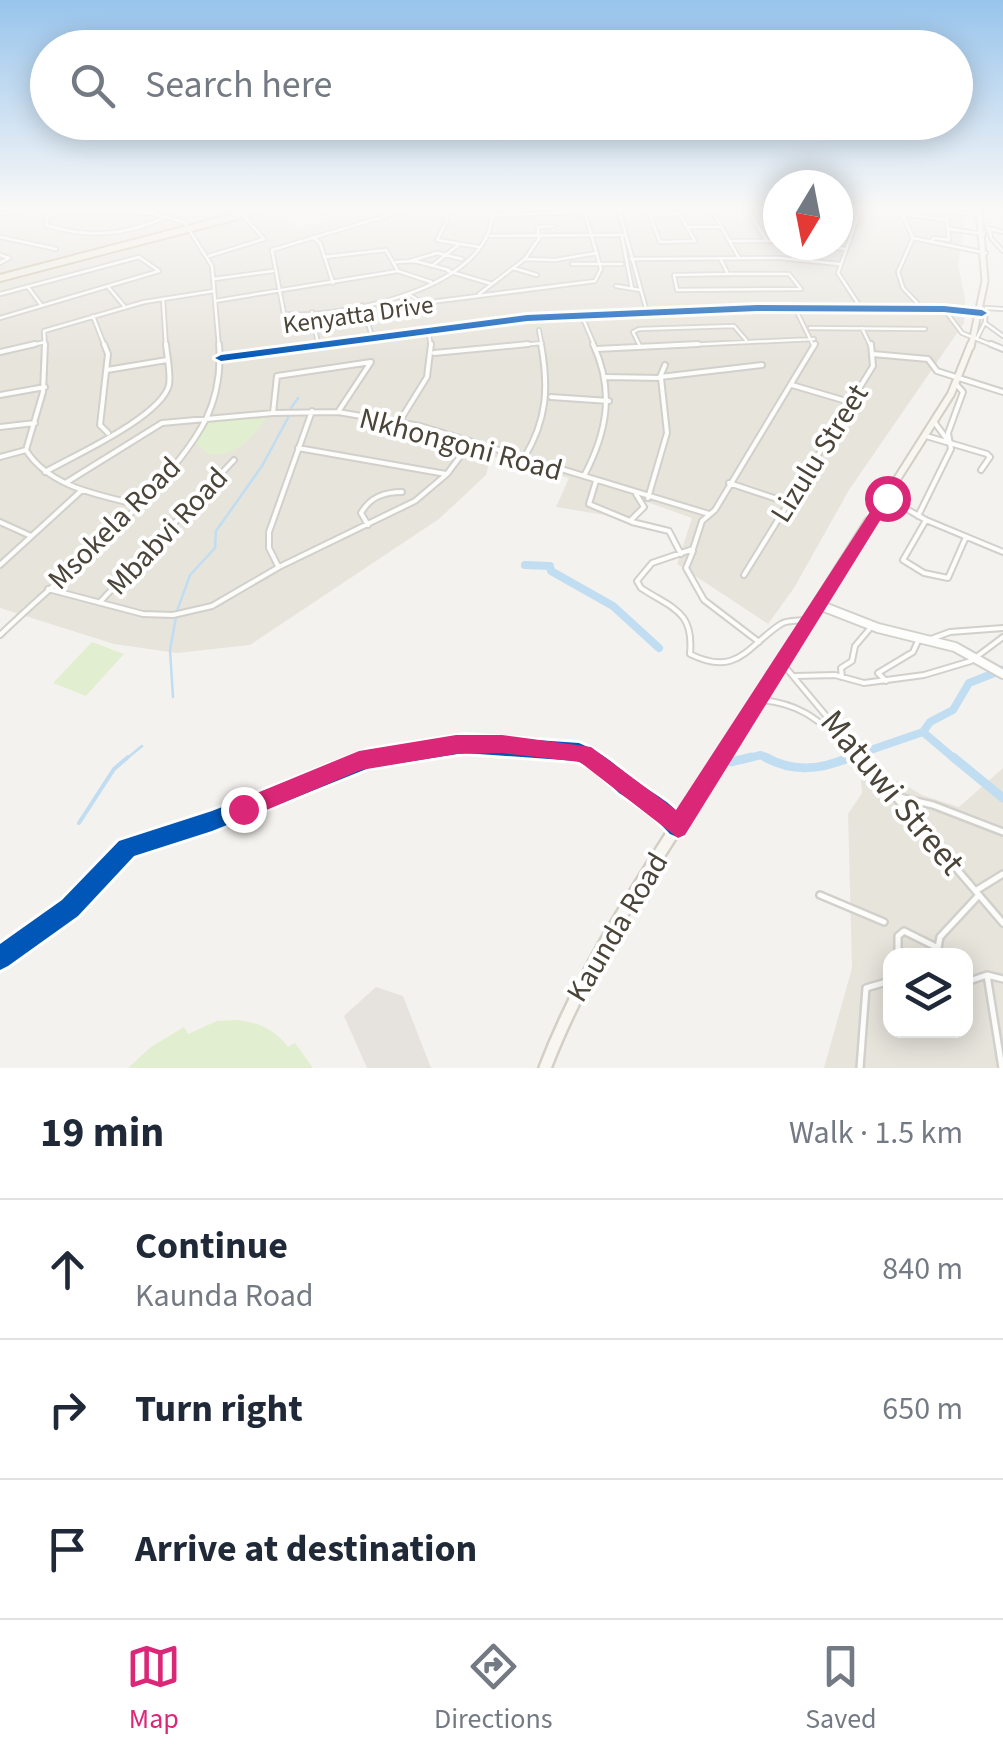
<!DOCTYPE html>
<meta charset="utf-8">
<style>
body{margin:0;font-family:"Source Sans 3",sans-serif;background:#f2f2f3;color:#1f2937}
.controls{position:absolute;right:30px;bottom:30px;display:grid;overflow:hidden;border-radius:20px;box-shadow:0 5px 25px #0003}
.controls button{width:90px;height:90px;display:grid;place-items:center;padding:0;border:0;border-bottom:2px solid #e0e1e3;background:#fff;color:#1f2937;font:50px sans-serif}
.compass{position:absolute;left:763px;top:170px;width:90px;height:90px;border-radius:50%;background:#fff;box-shadow:0 5px 25px #0003;rotate:190deg}
.stop{position:absolute;width:30px;height:30px;margin:-22px;border:8px solid #db2777;border-radius:50%;background:#fff}
.stop.end{background:#db2777;border-color:#fff;box-shadow:0 2px 10px #0008}
.list{margin:0;padding:0;list-style:none}
h2{display:flex;justify-content:space-between;align-items:center;height:130px;margin:0;padding:0 40px;font-size:42px}
h2 small{font-size:32px;font-weight:400;color:#747a83}
.list li{display:grid;grid-template-columns:65px 1fr auto;gap:30px;align-items:center;box-sizing:border-box;height:140px;padding:0 40px;border-top:2px solid #e0e1e3}
.list b{display:block;font-size:38px;white-space:nowrap}
.list p{margin:0;font-size:32px;white-space:nowrap;color:#747a83}
.list em{font-size:32px;font-style:normal;color:#747a83}
.icon{flex:none;width:55px;height:55px;fill:none;stroke:currentColor;stroke-width:2;stroke-linecap:round;stroke-linejoin:round}
.map{position:relative;flex:none;width:1003px;height:1068px;overflow:hidden}
.search{position:absolute;background:#fff;box-shadow:0 5px 25px #0003;left:30px;right:30px;top:30px;height:110px;display:flex;align-items:center;gap:25px;box-sizing:border-box;padding:0 35px;border-radius:55px;color:#747a83;font-size:38px}
.sheet{height:550px;background:#fff}
nav{display:flex;justify-content:space-around;align-items:center;box-sizing:border-box;height:140px;border-top:2px solid #e0e1e3;background:#fff;font-size:28px;color:#747a83}
nav a{display:grid;justify-items:center;gap:5px}
nav .on{color:#db2777}
.map>svg:first-child{display:block}
</style>
<div class="map">
<svg width="1003" height="1068" viewBox="0 0 1003 1068">
<rect width="100%" height="100%" fill="#f4f2ee"/>
<path fill="#e7e4dc" fill-rule="evenodd" d="M0,210H240L246,211L0,274Z
M360,210H778V245H838V210H967L958,265L965,299L964,323L849,490L794,588L768,624L677,564L692,518L647,502L635,520L556,507L569,478L491,456L486,475L439,519L250,645L177,653L114,644L0,608V280L250,216L285,218L298,229Z
M1003,768V1068H824L852,968L848,814L862,793L860,771L900,782L922,795L959,807ZM890,956H966V1030H890Z"/>
<path fill="#e1eecf" d="M269,414C253,437 238,458 208,454L195,443L207,419Z
M92,642L124,654L86,696L53,683Z
M237,1020C260,1023 274,1029 288,1047L295,1043L313,1068H128L151,1047L184,1027L188,1034L217,1021Z"/>
<path fill="#e6e3df" d="M376,987L403,996L431,1068H367L344,1016Z"/>
<g fill="none" stroke-linecap="round" stroke-linejoin="round">
<path stroke="#c0ddf1" stroke-width="2.5" d="M263,211L329,214L356,210
M291,408L298,398
M177,611L190,575L215,548L216,531L262,466L289,416
M173,697L170,650L176,617
M125,760L142,746"/>
<path stroke="#c0ddf1" stroke-width="4" d="M79,823L114,769L128,757"/>
<path stroke="#c0ddf1" stroke-width="8" d="M525,565L550,566L551,571L613,606L659,648
M923,732L956,760
M859,754L923,732L930,722L953,710L969,683L1002,670
M741,760L761,755L770,760
M844,760L855,755"/>
<path stroke="#c0ddf1" stroke-width="9" d="M765,757C793,773 821,770 850,757
M953,757L1003,798
M731,762L751,757"/>
<defs>
<path id="minor-far2" d="M58,210L47,218L46,225C88,239 126,235 166,217
M65,210L152,213L184,222L212,266L219,347
M406,210L272,250L284,314C343,318 495,288 492,210
M446,210L447,221L437,240L479,247
M619,210L647,312
M712,210L739,258
M748,210L767,241
M764,210L778,218
M900,210L913,238L898,272L903,288L922,308
M946,211L980,215
M679,213L695,241L660,242L650,216Z
M0,214L24,210
M903,214L947,220
M494,215L584,212
M688,227H721
M987,228L1003,232
M989,228L991,238L1003,251
M949,229L984,234
M490,236L624,235
M0,237L56,249
M538,237V227L553,226
M622,237L632,289
M314,238L320,243L333,283
M913,238L986,253
M730,241H778
M931,242L934,238L949,240L946,210
M815,245L845,249
M0,255L9,258L0,263
M209,256L264,239L243,215
M324,257L386,250L398,271
M720,258L728,274
M525,259L555,260L597,253
M631,259L780,258L840,264
M410,261L437,253L462,259
M396,262L415,261L449,270
M572,264H622
M432,266L458,245
M513,268L537,275
M398,271L431,282
M448,271L492,284
M728,274H789L801,289L677,290L674,275Z
M214,279L273,271
M616,286L640,290
M28,287L42,306
M109,288L125,307
M0,294L139,257L159,271L0,318
M408,294L423,303L595,281L601,269L584,210
M479,294L525,259L540,237
M163,299L166,347
M215,301L398,271
M417,302L424,312L419,313
M362,305L372,336
M859,305L838,273L860,210
M795,308L814,347
M944,309L962,333L997,347
M1003,309L986,308L985,323L1003,336
M312,312L318,344
M93,316L105,347
M582,316L595,347
M810,328L925,329
M862,328L871,347
M428,329L431,347
M539,330L542,347
M977,338L985,322
M640,346L633,332L639,329L734,326L746,340
M23,347L45,342
M45,347L44,331L144,302L214,291
M307,347L527,318L757,308L944,309L982,313
M501,347L542,343
M644,347L814,339"/>
<path id="minor-far1" d="M45,344L43,392L26,450C49,487 99,495 139,505
M104,344L108,354L100,425L108,433
M991,344L1003,349
M596,349L698,344
M0,352L35,344
M434,353L528,344
M873,354L928,359L937,371L1003,392
M221,358L326,344
M107,370L167,360
M606,377L661,378L667,433L648,498
M660,377L762,365
M660,377L665,365
M792,385L853,403
M0,395L45,387
M551,397L609,401
M273,413L277,376L371,362L338,412
M401,419L427,377L431,344
M935,423L949,442
M0,427L35,423
M926,436L987,454L990,457L981,470
M298,448L446,474
M0,457L26,450
M524,458C547,420 549,388 541,344
M45,472C73,456 161,417 169,385C171,373 167,356 166,344
M584,476C607,432 615,391 593,344
M596,481L589,504L630,521L644,507L636,494
M67,482L162,423L273,413L338,412L420,426L709,514
M729,483L786,502
M887,498L926,520L1003,552
M918,516L951,449L948,433L963,392L956,384
M926,520L903,560L924,573L948,578L966,537
M0,522L31,536
M632,522L669,531L681,554
M368,525L361,513C370,497 384,492 402,492
M693,551L686,568L704,600L759,642
M0,565L82,490
M278,566L269,548V532L312,411
M744,575L873,366L871,344
M48,589L143,614L173,615L212,606L279,567L415,501L447,474L471,442
M100,602L234,460
M805,620C798,621 787,620 781,624C748,645 738,678 690,654C694,611 673,609 641,588L637,581L652,563L693,549L702,521L715,510L815,344
M0,635C60,577 169,491 206,419C217,396 221,369 219,344
M931,639L950,632L1003,628
M782,663L863,760
M795,676L835,675L864,683L924,675L971,661L1003,637
M842,677L841,668L852,661L855,646L872,626
M886,681L878,673L913,652L918,641
M758,700C799,702 818,720 848,746
M366,760L464,744L579,752L594,760"/>
<path id="minor" d="M589,757L604,765L674,824
M861,757L1003,923
M895,796L933,805L1003,832
M977,890L1003,874
M820,895L884,922
M898,956V936L904,931L938,948L940,937L979,895
M0,958L70,908L127,848L212,821L379,757
M987,975L1002,1068
M966,982L987,975L1003,979
M860,1068L866,988L890,981"/>
<path id="tertiary" d="M819,605L878,628L955,647L1003,674"/>
<path id="secondary-far3" d="M971,347L985,281L979,210"/>
<path id="secondary-far2" d="M868,525L951,394L971,344"/>
<path id="secondary-far1" d="M720,760L870,522"/>
<path id="secondary" d="M545,1068C588,956 658,858 721,757"/>
<path id="trunk" d="M0,278L260,210"/>
</defs>
<use href="#minor-far2" stroke="#d2d0cb" stroke-width="6"/>
<use href="#minor-far1" stroke="#d2d0cb" stroke-width="8"/>
<use href="#minor" stroke="#d2d0cb" stroke-width="10"/>
<use href="#tertiary" stroke="#d2d0cb" stroke-width="12"/>
<use href="#secondary-far3" stroke="#d3cfc5" stroke-width="9"/>
<use href="#secondary-far2" stroke="#d3cfc5" stroke-width="10"/>
<use href="#secondary-far1" stroke="#d3cfc5" stroke-width="14"/>
<use href="#secondary" stroke="#d3cfc5" stroke-width="16"/>
<use href="#trunk" stroke="#ccbfa9" stroke-width="10"/>
<use href="#minor-far2" stroke="#fdfdfc" stroke-width="2.5"/>
<use href="#minor-far1" stroke="#fdfdfc" stroke-width="4"/>
<use href="#minor" stroke="#fdfdfc" stroke-width="5"/>
<use href="#tertiary" stroke="#fdfdfc" stroke-width="8"/>
<use href="#secondary-far3" stroke="#f7f6f1" stroke-width="5"/>
<use href="#secondary-far2" stroke="#f7f6f1" stroke-width="6"/>
<use href="#secondary-far1" stroke="#f7f6f1" stroke-width="9"/>
<use href="#secondary" stroke="#f7f6f1" stroke-width="11"/>
<use href="#trunk" stroke="#f0ece0" stroke-width="6"/>
<defs>
<path id="cycleway" d="M757,305L944,306L982,310L987,313L982,316L944,312L757,311L527,321L221,361L215,358L221,355L527,315Z
M464,735L579,743C603,753 614,764 633,779C652,794 677,803 687,827L684,834L677,837L670,834L650,813L619,793L597,771L577,761L464,753L369,768L212,831L134,856L78,916L8,966L0,970V944L62,900L119,841L212,811L368,750Z"/>
</defs>
<use href="#cycleway" stroke="#fff" stroke-width="6"/>
<use href="#cycleway" fill="#0057b8" fill-rule="evenodd"/>
</g>
<linearGradient id="sky" x2="0" y2="1"><stop stop-color="#98c4ec"/><stop offset="0.58" stop-color="#faf9f7"/><stop offset="1" stop-color="#faf9f7" stop-opacity="0"/></linearGradient>
<rect width="1003" height="360" fill="url(#sky)"/>
<path fill="#db2777" d="M881,495L894,498L685,835L678,838L580,762L502,753L456,754L361,770L243,820L235,816L232,809L235,802L359,751L456,735H502L591,747L676,810Z"/>
<g text-anchor="middle" stroke-width="8" stroke-linejoin="round" paint-order="stroke">
<g font-size="25" fill="#4b4439" stroke="#fff">
<text transform="translate(358 314) rotate(-8)" y="9">Kenyatta Drive</text>
</g>
<g font-size="30" fill="#4b4439" stroke="#fff">
<text transform="translate(461 444) rotate(15)" y="10">Nkhongoni Road</text>
<text transform="translate(819 453) rotate(-58)" y="10">Lizulu Street</text>
<text transform="translate(114 523) rotate(-45)" y="10">Msokela Road</text>
<text transform="translate(167 531) rotate(-47)" y="10">Mbabvi Road</text>
<text transform="translate(617 927) rotate(-59)" y="10">Kaunda Road</text>
</g>
<g font-size="35" fill="#4b4439" stroke="#fff">
<text transform="translate(893 792) rotate(50)" y="12">Matuwi Street</text>
</g>
</g>
</svg>
<div class="controls">
<button><svg class="icon" aria-label="layers" viewBox="0 0 24 24"><path d="M12 4l9 5-9 5-9-5zM3 14l9 5 9-5"/></svg></button>
</div>
<svg class="compass" viewBox="-18 -18 36 36"><path d="M0-13l5 13h-10z" fill="#e53935"/><path d="M0 13l5-13h-10z" fill="#747a83"/></svg>
<div class="stop" style="left:887px;top:498px"></div>
<div class="stop end" style="left:243px;top:809px"></div>
<div class="search"><svg class="icon" aria-label="search" viewBox="0 0 24 24"><circle cx="10" cy="10" r="6"/><path d="M15 15l6 6"/></svg>Search here</div>
</div>
<section class="sheet">
<h2>19 min<small>Walk · 1.5 km</small></h2>
<ul class="list">
<li><svg class="icon" aria-label="ahead" viewBox="0 0 24 24"><path d="M12 20V5M6 11l6-6 6 6"/></svg><div><b>Continue</b><p>Kaunda Road</p></div><em>840 m</em></li>
<li><svg class="icon" aria-label="right" viewBox="0 0 24 24"><path d="M7 20v-9h11M14 6l5 5-5 5"/></svg><div><b>Turn right</b></div><em>650 m</em></li>
<li><svg class="icon" aria-label="arrive" viewBox="0 0 24 24"><path d="M6 21V4h12l-3 4 3 4H6"/></svg><div><b>Arrive at destination</b></div></li>
</ul>
</section>
<nav>
<a class="on"><svg class="icon" aria-label="map" viewBox="0 0 24 24"><path d="M3 6l6-2 6 2 6-2v14l-6 2-6-2-6 2zM9 4v14M15 6v14"/></svg>Map</a>
<a><svg class="icon" aria-label="directions" viewBox="0 0 24 24"><path d="M12 3l9 9-9 9-9-9zM9 14v-3h6M13 9l2 2-2 2"/></svg>Directions</a>
<a><svg class="icon" aria-label="saved" viewBox="0 0 24 24"><path d="M7 4h10v16l-5-4-5 4z"/></svg>Saved</a>
</nav>
